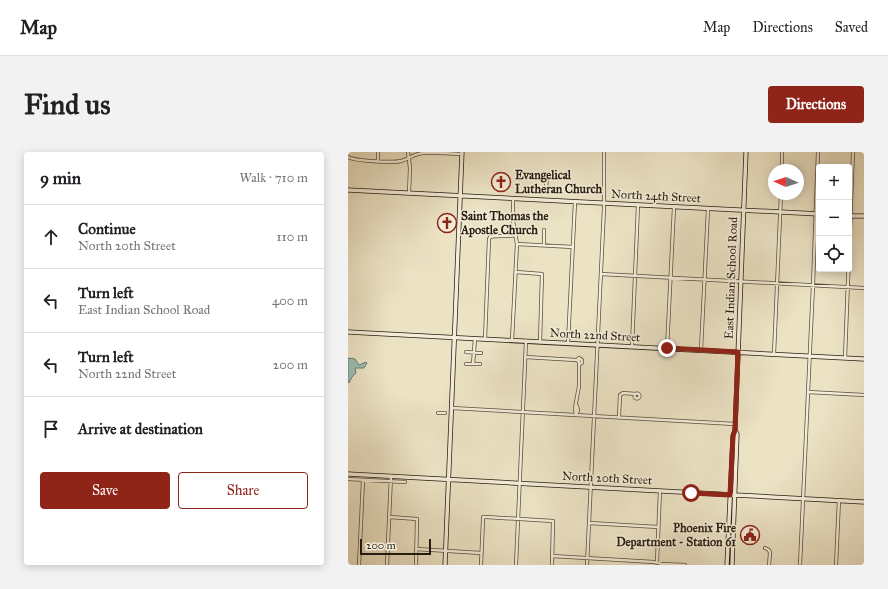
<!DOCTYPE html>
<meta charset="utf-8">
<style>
body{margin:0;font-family:"IM FELL Great Primer",serif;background:#f2f2f2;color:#202124}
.controls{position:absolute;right:12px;top:12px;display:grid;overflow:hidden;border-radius:4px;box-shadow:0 2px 10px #0003}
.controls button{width:36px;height:36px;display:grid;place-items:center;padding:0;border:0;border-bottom:1px solid #e0e0e0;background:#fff;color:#202124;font:20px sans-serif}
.compass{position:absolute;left:420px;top:12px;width:36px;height:36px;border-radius:50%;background:#fff;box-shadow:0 2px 10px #0003;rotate:273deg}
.scale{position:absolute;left:12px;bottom:10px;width:71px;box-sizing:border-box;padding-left:4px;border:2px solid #271c0f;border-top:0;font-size:11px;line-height:14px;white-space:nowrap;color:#271c0f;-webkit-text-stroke:3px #f3edd9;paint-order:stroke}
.stop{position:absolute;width:12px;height:12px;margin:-9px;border:3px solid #8f2418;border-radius:50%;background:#fff}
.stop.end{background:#8f2418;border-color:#fff;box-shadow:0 1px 4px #0008}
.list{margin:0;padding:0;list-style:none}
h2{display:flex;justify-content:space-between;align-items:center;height:52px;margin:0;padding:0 16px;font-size:17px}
h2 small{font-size:13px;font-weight:400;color:#757577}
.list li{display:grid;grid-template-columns:26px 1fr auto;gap:12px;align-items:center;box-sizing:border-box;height:64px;padding:0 16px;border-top:1px solid #e0e0e0}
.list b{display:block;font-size:15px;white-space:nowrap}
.list p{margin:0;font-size:13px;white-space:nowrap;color:#757577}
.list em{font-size:13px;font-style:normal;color:#757577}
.actions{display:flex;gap:8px;padding:12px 16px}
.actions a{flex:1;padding:9px 0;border:1px solid #8f2418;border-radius:4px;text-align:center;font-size:14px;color:#8f2418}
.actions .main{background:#8f2418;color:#fff}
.icon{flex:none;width:22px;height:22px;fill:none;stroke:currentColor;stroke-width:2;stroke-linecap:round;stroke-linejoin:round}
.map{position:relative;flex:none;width:516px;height:413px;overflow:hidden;border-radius:4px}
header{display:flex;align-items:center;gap:24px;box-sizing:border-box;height:56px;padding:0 20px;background:#fff;border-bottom:1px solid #e0e0e0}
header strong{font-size:19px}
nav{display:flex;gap:22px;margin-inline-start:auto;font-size:14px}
.intro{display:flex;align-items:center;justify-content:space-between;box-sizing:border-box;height:96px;padding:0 24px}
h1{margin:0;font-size:28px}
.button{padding:10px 18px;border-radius:4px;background:#8f2418;color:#fff;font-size:14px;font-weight:700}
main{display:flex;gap:24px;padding:0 24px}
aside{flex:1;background:#fff;border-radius:4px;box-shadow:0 2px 10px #0003}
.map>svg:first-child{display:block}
</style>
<header>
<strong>Map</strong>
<nav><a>Map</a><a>Directions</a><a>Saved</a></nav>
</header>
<div class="intro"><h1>Find us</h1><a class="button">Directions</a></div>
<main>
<aside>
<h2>9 min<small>Walk · 710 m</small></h2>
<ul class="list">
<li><svg class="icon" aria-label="ahead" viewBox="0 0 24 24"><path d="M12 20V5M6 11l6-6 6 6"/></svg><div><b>Continue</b><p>North 20th Street</p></div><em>110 m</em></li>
<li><svg class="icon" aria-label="left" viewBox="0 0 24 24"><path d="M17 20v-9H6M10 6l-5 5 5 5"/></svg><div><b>Turn left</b><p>East Indian School Road</p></div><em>400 m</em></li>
<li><svg class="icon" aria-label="left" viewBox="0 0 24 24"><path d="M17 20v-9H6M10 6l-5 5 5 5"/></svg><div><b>Turn left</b><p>North 22nd Street</p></div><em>200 m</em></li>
<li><svg class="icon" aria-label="arrive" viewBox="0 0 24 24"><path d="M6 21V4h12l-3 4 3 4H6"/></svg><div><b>Arrive at destination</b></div></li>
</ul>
<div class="actions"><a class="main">Save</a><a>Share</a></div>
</aside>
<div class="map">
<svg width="516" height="413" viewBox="0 0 516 413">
<rect width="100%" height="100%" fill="#ece3c5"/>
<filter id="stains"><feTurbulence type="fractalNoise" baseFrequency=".005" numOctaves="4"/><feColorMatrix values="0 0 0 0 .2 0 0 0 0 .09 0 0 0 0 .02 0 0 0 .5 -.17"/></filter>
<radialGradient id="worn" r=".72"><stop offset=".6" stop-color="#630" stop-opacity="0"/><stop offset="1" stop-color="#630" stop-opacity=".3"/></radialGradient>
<path fill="#99beb4" stroke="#6b7d72" d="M0,206L7,207L11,213L18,210L19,211L16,216H7L8,221L4,225L1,231L0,230Z"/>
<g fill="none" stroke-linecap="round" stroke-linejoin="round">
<defs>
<path id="street" d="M60,0L62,16L61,41
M0,5C7,9 44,11 53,9C61,7 67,1 76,1C88,0 101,2 114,2
M30,9V0
M434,18V0
M202,36H198L199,24H202
M196,78V93
M169,92L225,95
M168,120L194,122L192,190
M253,122L516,136
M137,187L141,87L142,85C150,83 159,85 168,83
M164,188L169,92L165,69V47
M220,191L227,50
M284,195L290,53
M319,197L326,55
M353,198L360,57
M118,200L133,201
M426,202L433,42
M177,205L228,208L231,209V234L227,256L228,263
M497,206L505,0
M229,208L231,206L234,208V211L232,212
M118,212H132
M125,212L127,187
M460,240L516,243
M286.5 244a2.5 2.5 0 1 1 5 0a2.5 2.5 0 1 1-5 0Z
M104,256L387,272
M90,261H97
M228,263L230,258L229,254
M271,265L272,243L275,241L288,242
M0,327L57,330
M42,365L69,367L68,413
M241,371L310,375
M417,396L421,398L422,401L421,413
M68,397L133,401
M204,404L306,410L314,412L337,413
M309,410L312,339
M11,413L15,328
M39,413L43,324
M133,413L135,368V365H138L205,369L204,413
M168,413L178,189
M239,413L256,56V0
M452,413L465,133L470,0
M488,413L491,348"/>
<path id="secondary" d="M0,38L471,62
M501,64H516
M0,180L516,207
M0,322L516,350
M97,413L114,0
M379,413L385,284L387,278L398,0
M384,413L389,282L387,278"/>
</defs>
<use href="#street" stroke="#584e3c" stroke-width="4"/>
<use href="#secondary" stroke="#271c0f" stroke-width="5"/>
<use href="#street" stroke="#f3edd9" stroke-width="2.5"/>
<use href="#secondary" stroke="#f3edd9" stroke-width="3.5"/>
</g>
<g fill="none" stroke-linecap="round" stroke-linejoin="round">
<path stroke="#8f2418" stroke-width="5" d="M319,196L390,200L387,278L385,284L382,343L343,341"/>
</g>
<defs>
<symbol id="church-ring" viewBox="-11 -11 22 22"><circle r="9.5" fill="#f3edd9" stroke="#8f2418" stroke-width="1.5"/><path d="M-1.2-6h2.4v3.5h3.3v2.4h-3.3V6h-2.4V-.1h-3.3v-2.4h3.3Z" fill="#8f2418"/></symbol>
<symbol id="civic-ring" viewBox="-11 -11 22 22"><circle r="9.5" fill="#f3edd9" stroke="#8f2418" stroke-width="1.5"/><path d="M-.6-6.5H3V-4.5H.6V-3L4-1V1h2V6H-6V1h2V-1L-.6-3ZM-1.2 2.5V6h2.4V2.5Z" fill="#8f2418"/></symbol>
</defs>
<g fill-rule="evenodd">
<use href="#church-ring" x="142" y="19" width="22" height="22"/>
<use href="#church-ring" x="88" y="60" width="22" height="22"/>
<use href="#civic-ring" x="391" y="372" width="22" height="22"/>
</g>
<g text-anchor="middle" stroke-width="3" stroke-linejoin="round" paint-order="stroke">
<g font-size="12" font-weight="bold" fill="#271c0f" stroke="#f3edd9" text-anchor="start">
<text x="167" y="27">Evangelical<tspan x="167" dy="14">Lutheran Church</tspan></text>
<text x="113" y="68">Saint Thomas the<tspan x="113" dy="14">Apostle Church</tspan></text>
<text x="388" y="380" text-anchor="end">Phoenix Fire<tspan x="388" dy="14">Department - Station 61</tspan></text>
</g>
<g font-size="12" fill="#271c0f" stroke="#f3edd9">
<text transform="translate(308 44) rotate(3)" y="4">North 24th Street</text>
<text transform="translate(383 126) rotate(-88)" y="4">East Indian School Road</text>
<text transform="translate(247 183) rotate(3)" y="4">North 22nd Street</text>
<text transform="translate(259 326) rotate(3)" y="4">North 20th Street</text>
</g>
</g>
<rect width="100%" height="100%" filter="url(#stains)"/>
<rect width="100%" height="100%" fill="url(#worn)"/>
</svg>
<div class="controls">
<button>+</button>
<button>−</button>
<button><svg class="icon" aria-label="locate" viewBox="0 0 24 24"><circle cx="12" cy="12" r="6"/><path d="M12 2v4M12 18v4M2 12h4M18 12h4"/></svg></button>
</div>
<svg class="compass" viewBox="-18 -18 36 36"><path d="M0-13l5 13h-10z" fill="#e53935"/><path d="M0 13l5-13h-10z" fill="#757577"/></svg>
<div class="scale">200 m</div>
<div class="stop" style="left:343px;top:341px"></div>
<div class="stop end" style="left:319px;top:196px"></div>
</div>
</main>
